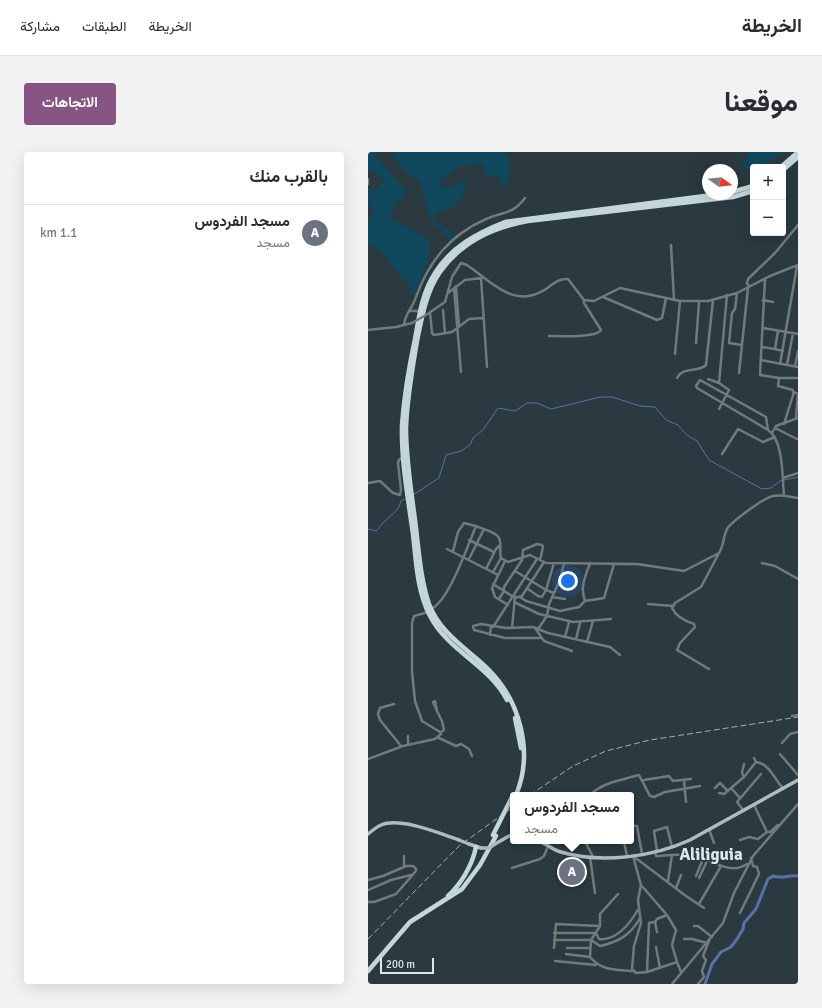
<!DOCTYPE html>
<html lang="ar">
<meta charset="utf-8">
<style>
body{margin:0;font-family:Signika,Vazirmatn,sans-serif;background:#f2f2f3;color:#2b2b33;direction:rtl}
.controls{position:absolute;right:12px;top:12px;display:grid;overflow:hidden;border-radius:4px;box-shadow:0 4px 16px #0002}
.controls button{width:36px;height:36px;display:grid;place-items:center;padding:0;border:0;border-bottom:1px solid #e1e1e2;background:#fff;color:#2b2b33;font:20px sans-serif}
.compass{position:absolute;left:334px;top:12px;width:36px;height:36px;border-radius:50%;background:#fff;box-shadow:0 4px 16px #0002;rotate:104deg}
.scale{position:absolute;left:12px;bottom:10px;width:54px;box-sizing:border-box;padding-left:4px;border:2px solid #dee7eb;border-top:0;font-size:11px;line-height:14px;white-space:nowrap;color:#dee7eb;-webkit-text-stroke:3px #2b3a40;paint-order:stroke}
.you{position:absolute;left:200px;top:429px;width:14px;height:14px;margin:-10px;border:3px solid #fff;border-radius:50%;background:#1a73e8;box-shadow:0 0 0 6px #1a73e833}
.badge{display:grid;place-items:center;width:26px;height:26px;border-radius:50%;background:#885484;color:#fff;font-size:13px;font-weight:700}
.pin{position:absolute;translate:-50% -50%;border:2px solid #fff;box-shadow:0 1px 4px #0006}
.popup{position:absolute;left:142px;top:640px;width:124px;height:52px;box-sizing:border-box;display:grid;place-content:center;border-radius:4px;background:#fff;filter:drop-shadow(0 1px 3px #0005);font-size:13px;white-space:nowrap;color:#7c7c81}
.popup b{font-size:15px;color:#2b2b33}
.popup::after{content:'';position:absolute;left:50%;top:100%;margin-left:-8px;border:8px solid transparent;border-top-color:#fff}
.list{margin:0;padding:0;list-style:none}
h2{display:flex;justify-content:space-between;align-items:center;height:52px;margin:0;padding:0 16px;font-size:17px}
h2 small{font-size:13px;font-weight:400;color:#7c7c81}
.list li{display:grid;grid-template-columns:26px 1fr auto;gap:12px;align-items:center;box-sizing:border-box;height:56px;padding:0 16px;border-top:1px solid #e1e1e2}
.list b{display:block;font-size:15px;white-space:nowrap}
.list p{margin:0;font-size:13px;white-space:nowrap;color:#7c7c81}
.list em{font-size:13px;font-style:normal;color:#7c7c81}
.map{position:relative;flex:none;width:430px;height:832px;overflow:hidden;direction:ltr;border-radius:4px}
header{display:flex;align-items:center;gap:24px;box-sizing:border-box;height:56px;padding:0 20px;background:#fff;border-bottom:1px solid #e1e1e2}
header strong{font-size:19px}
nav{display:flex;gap:22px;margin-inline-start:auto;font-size:14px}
.intro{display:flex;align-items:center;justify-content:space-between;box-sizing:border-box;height:96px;padding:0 24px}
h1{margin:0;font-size:28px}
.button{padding:10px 18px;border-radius:4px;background:#885484;color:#fff;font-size:14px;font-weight:700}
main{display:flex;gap:24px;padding:0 24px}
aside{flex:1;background:#fff;border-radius:4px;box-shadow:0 4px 16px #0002}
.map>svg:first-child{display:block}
</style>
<header>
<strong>الخريطة</strong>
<nav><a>الخريطة</a><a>الطبقات</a><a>مشاركة</a></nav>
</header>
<div class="intro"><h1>موقعنا</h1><a class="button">الاتجاهات</a></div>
<main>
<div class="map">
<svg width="430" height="832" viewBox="0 0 430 832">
<rect width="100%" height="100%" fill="#2b3a40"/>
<path fill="#0f485d" d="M0,0H8L7,4L39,39L25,56L23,67L61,87V103L47,143C34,124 21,107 4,92L0,93V70L5,63C0,54 0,47 1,37H10L16,25L0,17Z
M23,0H136L141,4L142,14L139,36L127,23L116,26L115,12L92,14L73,28L74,37L99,29C97,44 85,59 69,60L66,68L90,84L83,88L62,67L58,49L51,27L41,24Z
M381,0H416L401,9L374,19Z"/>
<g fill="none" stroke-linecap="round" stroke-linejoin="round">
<path stroke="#5c6fa9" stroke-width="1" d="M45,343L71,326L78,303L93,299L102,293L105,286L115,278L130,256L147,259L159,251H169L183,257L232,245H244L272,254L287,255L298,268L310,273L319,283L329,289L341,308L394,337L403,336L412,329L430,325
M0,377L8,379C12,376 13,372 17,369C24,362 30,360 33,349L37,347"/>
<path stroke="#5c6fa9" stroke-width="3" d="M337,832L344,812L353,800L363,795L369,787L375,777L376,771L388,757L400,727L405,724C413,727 421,723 430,724"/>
<path stroke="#727b7c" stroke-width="2.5" d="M0,27V32
M303,93L306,148
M113,126L119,215
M397,127L392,223L411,226H430
M88,134L91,175
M381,134L379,131L380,127L407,101L430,73
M86,136L93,220
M80,141L97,128L114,126
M369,141L367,157L364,161L361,191L374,193
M235,145L289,168L294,166L298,146
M216,148L226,149L252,136L312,149H340L369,141L402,124L430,113
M395,148L405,150
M75,158L77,182
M42,159H52
M62,160L64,181L66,183L84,180L101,167L115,166
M58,163L77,150L84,125L93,111L99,113C124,130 146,158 178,137C185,132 191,126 200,127L216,148V151L233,178C229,186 191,184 181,184
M36,173C36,164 45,155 48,145C61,109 82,83 118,67C136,59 144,63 157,46
M395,176L430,182
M0,178L28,175L44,171
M410,179L407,197L415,199
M328,191L331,150
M394,195L407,197
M307,202L312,149
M393,208L430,215
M412,212L429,114
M419,213L425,181
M427,215L430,199
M371,221L380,136
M309,226C315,214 330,221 338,213L345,148
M411,226L410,234L425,238V240
M340,227L351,231L361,238L351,257
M351,231L359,143
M416,272L426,240L430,242L428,266
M407,276L429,287
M400,278L398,265L332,228L328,234L329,236L400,278C416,289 414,325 416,343
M404,281L408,274L430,266
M354,302L370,277L395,290L407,285
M415,326L430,321
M0,331L12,329L25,341L32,343L33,338L30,311L31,308L35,305
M101,388L126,400
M79,397L130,423
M85,399L90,380L96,371C103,373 128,379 131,386C134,392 131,400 133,406L140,410L162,403L178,411L269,412L316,419L351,401C356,393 355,385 359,377C363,370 397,345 405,344C414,342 421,345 430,346
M101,407L116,377
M137,409L124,436L127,445L140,453
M394,411L407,414L430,427
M118,417L128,397L132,393
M147,419L178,438L186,441
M125,420L133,406
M125,432L147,446L154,444L176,410
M160,437L170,444L174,445L178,438L186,411
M152,445L158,449L192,459L211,455L217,449L236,446L246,412
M184,445L197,447
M131,447L136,439V435L154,408L155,398L169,392L174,393L175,395L172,408
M217,449C212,435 217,425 222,411
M148,451L171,462L205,470L243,467
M280,452L305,454
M63,457C81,449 100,393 108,374
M125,475L169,407
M144,476L147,444
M167,476L176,489L204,499
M170,477L179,464L181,452L192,428L196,411
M122,483L123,474
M197,485L201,470
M173,486H137L106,478L105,474L113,472L138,476L165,475L180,481L242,495L252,503
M208,487L212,471
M219,490L225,469
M341,517L309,498L312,491L327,475L326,472C317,469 308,465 304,456L307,451L333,435L350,403
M67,549L69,559L65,550Z
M26,552L12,556L10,562L12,568L33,594
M69,559L74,569L76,578L73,580
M424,564L430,563
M71,586L88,594L93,592L101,597L104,604
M414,591L422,582L430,580
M40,593V584
M412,602L430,623
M0,607L35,594L67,587L73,582L72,580L54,569L47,549L44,520V471L46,464L60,460
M388,610C402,612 406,627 415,636
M376,625L388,610L386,606
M276,628L301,624L305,629L323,627
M316,629L318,650
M347,636L352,631L359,638
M363,636L372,646
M351,641L356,642L376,625L374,621L376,612
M222,643C235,630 254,628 271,623L282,644L286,645L297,640L332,634
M386,653L399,680H402L410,673
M376,659L369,650L393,622
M263,674H269L274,702
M341,677L346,691
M372,688L381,685L390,687L399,680
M217,689L225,705
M256,689L259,705
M289,699L286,679L299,675L304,695
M287,700L288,704C299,704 314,701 325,703C343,707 361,724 379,712
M36,704V714
M265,704L273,733L270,748L273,771L266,794L264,817L268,821L279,820L309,810L313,820
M265,704L318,744L336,756
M222,705L227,741
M144,716L172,707L176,704L180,694
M328,724L335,707
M331,726L339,709
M0,728L15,724L38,714H45L48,717V719L28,742L6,750H0
M300,729L304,703
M273,733L299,763L308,778L304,793L309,810
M308,736L313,723
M0,738L23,728L43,723
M331,752L353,714
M372,761L391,722L389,715L385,714L383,706
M287,770L289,780
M232,774V762L250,742
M326,774H330L344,785
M186,781H228L231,787C250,789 263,770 271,756
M316,787H324L339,791
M186,788H223L232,794C250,790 263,783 272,766
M288,795L292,816
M186,796L188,772L232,774L223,788L222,805C234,819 248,818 266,819
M199,796H221
M198,802L222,805
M187,809L228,813
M279,820L281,771L287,770L289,767L299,763
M304,832L355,771L366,741L385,704L430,652
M330,832L336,825L334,819L338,808L335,804L341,789"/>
<path stroke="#acbdc0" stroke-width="3.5" d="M0,682C4,679 8,675 13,673C32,665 71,681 91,688
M171,689C179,692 185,698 193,700C233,712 285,705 322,688L430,628
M101,692L113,696
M127,692L141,684H145"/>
<path stroke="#c3d7da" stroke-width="4.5" d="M413,15L430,0
M415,18L430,5
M364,40L385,34
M139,548C121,513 80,499 62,464C49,439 48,409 45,382C40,346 33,309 34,273C36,244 41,215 47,187C51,164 54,141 67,121C83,95 109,81 137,70L352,42
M147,566L153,596
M148,643C166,600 152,548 119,516C98,496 72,481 61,452C53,428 51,402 48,376C44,343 38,309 38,276C39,247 44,218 49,189C54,165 58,140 72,120C93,90 126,75 160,69L365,45L385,39
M80,744C93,732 104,714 108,695
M0,819L42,770L94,737L112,713L128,684"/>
<path stroke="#a4afb4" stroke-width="1" stroke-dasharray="6 3" stroke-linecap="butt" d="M162,643L205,614L238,599L282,588L430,565
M0,787L91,694L145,655"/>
<path stroke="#727b7c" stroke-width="2.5" d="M44,171L58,163"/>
<path stroke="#acbdc0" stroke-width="3.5" d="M91,688L101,692
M113,696H121L127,692"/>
<path stroke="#c3d7da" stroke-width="4.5" d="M125,683L145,643"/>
</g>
<g text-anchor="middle" stroke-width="3.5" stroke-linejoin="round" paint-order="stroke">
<g font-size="17" font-weight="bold" fill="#dee7eb" stroke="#2b3a40">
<text x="343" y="708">Aliliguia</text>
</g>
</g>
</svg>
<div class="controls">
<button>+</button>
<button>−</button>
</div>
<svg class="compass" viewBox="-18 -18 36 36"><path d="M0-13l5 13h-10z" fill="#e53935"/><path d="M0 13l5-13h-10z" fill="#7c7c81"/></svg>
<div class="scale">200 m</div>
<div class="you"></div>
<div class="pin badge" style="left:204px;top:720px;background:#6b7280">A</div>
<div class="popup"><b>مسجد الفردوس</b>مسجد</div>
</div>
<aside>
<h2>بالقرب منك<small></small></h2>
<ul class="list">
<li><span class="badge" style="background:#6b7280">A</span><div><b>مسجد الفردوس</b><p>مسجد</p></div><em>1.1 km</em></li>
</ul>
</aside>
</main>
